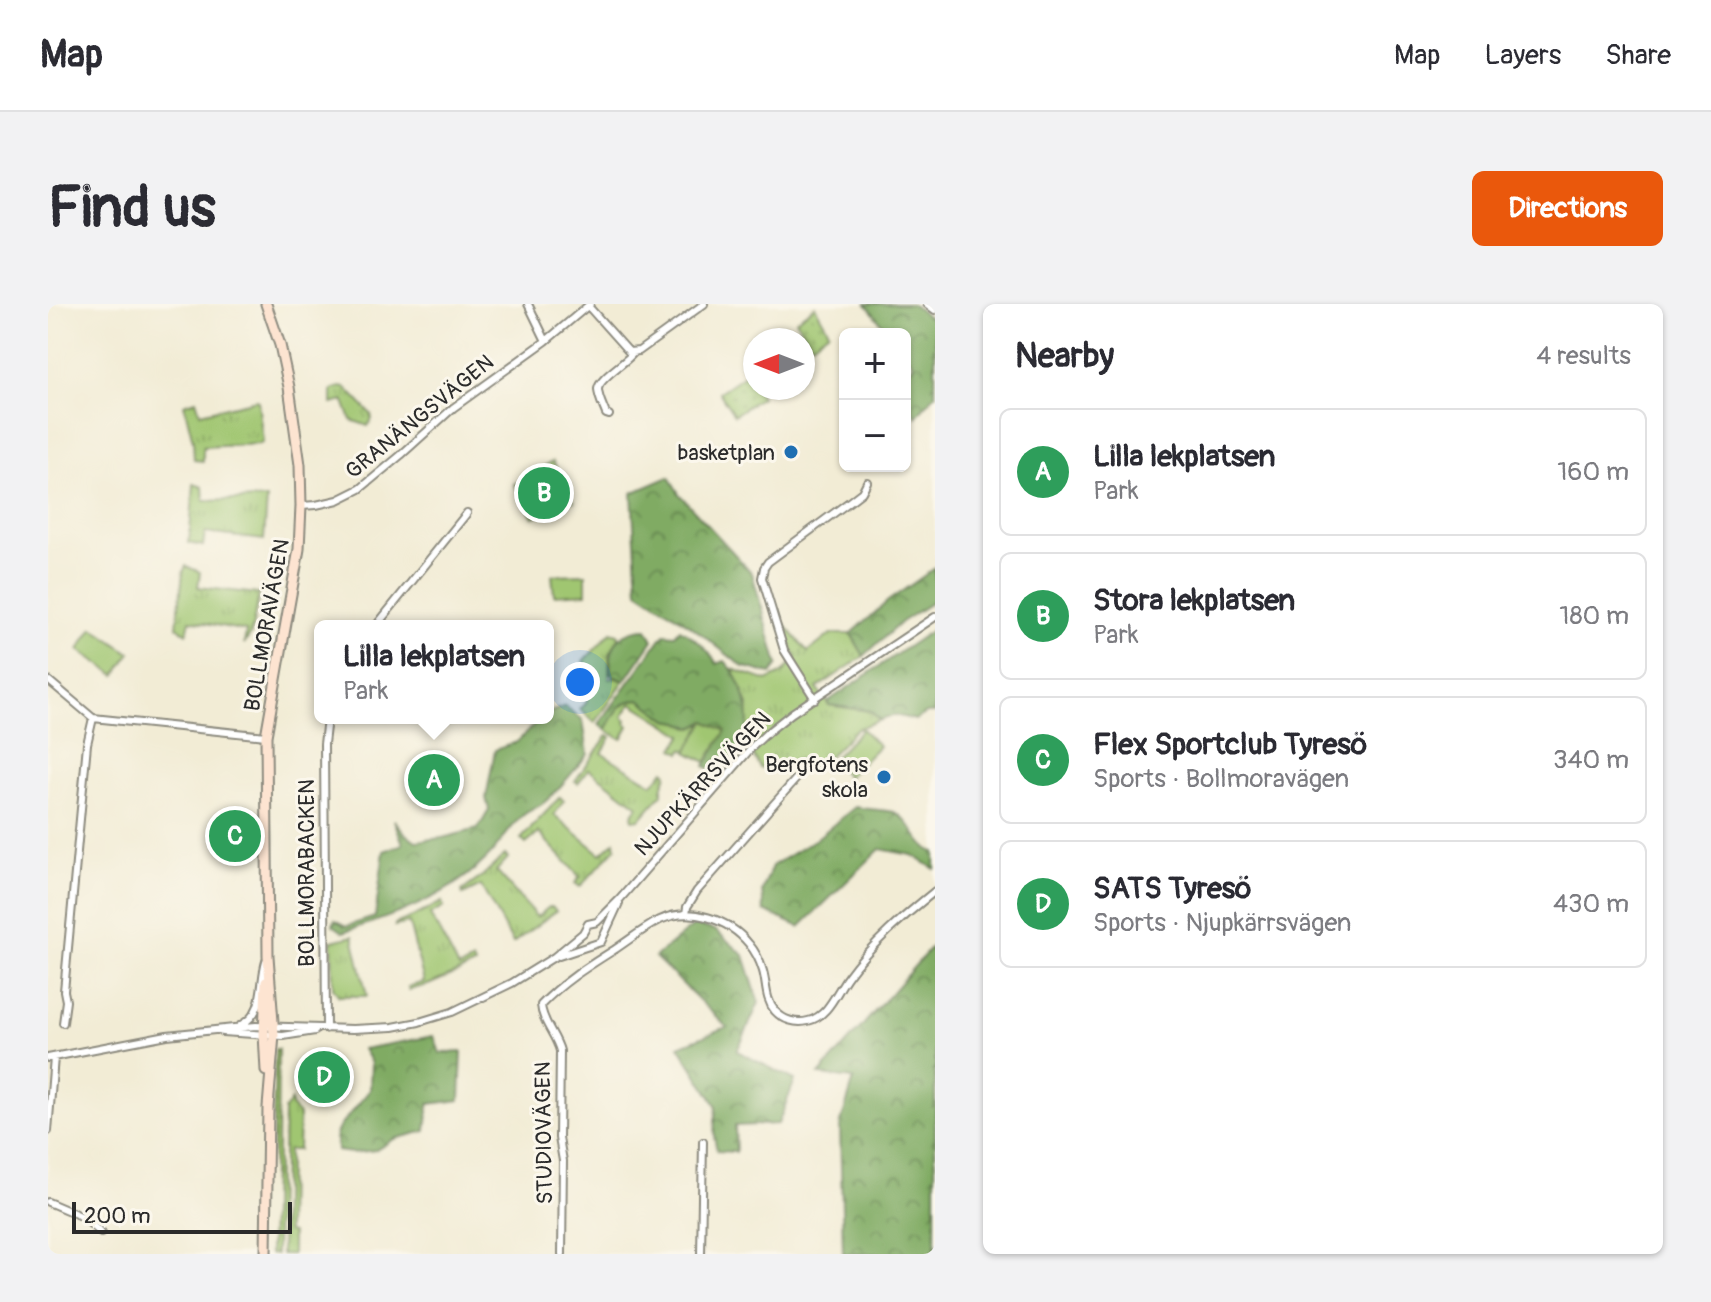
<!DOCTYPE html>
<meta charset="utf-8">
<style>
body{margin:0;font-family:Pangolin,sans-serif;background:#f2f2f3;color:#2b2b33}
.controls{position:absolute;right:24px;top:24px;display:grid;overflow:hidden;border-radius:12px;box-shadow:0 2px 6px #0004}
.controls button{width:72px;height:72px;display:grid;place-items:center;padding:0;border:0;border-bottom:2px solid #e1e1e2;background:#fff;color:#2b2b33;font:40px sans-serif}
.compass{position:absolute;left:695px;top:24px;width:72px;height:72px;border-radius:50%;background:#fff;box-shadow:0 2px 6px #0004;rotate:270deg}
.scale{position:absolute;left:24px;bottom:20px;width:220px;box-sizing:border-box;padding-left:8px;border:4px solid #2b2b2b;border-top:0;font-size:22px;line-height:28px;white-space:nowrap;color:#2b2b2b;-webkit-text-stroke:6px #fbf7ec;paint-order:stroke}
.you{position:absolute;left:532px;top:378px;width:28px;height:28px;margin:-20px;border:6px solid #fff;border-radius:50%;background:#1a73e8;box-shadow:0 0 0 12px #1a73e833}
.badge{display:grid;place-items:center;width:52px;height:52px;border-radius:50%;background:#ea580c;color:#fff;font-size:26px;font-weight:700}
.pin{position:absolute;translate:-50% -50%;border:4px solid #fff;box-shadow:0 2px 8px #0006}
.popup{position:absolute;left:266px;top:316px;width:240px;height:104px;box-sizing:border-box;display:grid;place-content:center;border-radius:12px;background:#fff;filter:drop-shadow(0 2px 6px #0005);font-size:26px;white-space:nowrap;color:#7c7c81}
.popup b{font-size:30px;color:#2b2b33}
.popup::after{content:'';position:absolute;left:50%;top:100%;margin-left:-16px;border:16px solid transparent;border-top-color:#fff}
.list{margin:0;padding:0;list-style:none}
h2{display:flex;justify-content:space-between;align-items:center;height:104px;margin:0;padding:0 32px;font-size:34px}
h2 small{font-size:26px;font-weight:400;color:#7c7c81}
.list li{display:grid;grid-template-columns:52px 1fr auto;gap:24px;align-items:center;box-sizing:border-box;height:128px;margin:0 16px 16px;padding:0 16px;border:2px solid #e1e1e2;border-radius:12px}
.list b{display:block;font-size:30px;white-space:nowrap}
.list p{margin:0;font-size:26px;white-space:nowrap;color:#7c7c81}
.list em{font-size:26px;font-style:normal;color:#7c7c81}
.map{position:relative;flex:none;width:887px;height:950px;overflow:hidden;border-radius:12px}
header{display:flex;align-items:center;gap:48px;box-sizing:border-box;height:112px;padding:0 40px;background:#fff;border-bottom:2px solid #e1e1e2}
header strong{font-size:38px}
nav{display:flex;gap:44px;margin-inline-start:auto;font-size:28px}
.intro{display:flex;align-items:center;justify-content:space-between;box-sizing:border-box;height:192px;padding:0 48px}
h1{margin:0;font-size:56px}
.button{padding:20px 36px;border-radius:12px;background:#ea580c;color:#fff;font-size:28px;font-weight:700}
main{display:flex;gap:48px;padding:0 48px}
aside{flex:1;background:#fff;border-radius:12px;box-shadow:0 2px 6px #0004}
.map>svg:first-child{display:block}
</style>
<header>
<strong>Map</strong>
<nav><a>Map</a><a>Layers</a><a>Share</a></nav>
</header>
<div class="intro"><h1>Find us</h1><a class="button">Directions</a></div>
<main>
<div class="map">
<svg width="887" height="950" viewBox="0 0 887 950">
<defs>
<pattern id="grass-tufts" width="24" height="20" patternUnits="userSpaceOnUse" patternTransform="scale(2)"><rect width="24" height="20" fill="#a0c671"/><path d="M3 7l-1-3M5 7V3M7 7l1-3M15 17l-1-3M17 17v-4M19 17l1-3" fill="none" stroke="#8aaa62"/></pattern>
<pattern id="forest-crowns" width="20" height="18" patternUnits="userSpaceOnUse" patternTransform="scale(2)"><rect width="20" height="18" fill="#80ab63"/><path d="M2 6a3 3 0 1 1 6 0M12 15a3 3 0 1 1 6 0" fill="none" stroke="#698b52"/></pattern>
<pattern id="park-dots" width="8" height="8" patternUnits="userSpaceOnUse" patternTransform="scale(2)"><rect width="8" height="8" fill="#a0c671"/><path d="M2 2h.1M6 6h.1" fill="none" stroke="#8aaa62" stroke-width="1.8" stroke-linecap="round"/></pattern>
</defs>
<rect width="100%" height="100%" fill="#fbf7ec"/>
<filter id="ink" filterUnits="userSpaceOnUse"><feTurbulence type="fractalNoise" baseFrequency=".0125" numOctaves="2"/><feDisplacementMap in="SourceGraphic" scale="16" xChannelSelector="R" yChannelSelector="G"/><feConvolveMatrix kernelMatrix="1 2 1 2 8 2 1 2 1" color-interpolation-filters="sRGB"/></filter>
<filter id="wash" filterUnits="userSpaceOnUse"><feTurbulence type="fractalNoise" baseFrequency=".006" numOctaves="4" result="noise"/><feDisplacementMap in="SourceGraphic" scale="32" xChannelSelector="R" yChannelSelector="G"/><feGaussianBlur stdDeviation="1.8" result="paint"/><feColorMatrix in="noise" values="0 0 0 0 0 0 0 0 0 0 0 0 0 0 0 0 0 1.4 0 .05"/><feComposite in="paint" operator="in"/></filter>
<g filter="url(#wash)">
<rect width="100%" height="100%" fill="#f2ecd5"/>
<path fill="url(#grass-tufts)" stroke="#66784e" stroke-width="2" d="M292,83L298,84L323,110L324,115L320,122L303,116L296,97L284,100V86Z
M148,96L152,109L208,96L210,97L215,138L212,140L155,143V157L146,156L145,137L136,100Z
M146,180L155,183L156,197L219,195L216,236L157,229L155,242L141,239Z
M138,262L152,268L150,283L211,290L203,330L196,340L198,327L142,316L139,329L129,323L135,268Z
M731,314L760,348L783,330H803L816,352L769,384L781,401L823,407L832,416L808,425L767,466L752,455L712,464L697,437L700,401L685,365L719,377L735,369L748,354Z
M563,328L570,330L571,333L561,352V375L568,374L576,377L547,419L532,405C542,398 538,395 540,384C541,378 545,373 546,366L542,364L536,357Z
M592,395L620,416L632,418L645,424L657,417L639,447L635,445L633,449L626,445L635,431L584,399L575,412L579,416L578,419L581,422L574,435L558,426C569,408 570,397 592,395Z
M560,431L563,433L554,449L605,480L616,466L619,469C618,476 613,482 614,490L592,515L585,516L584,511L590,502L541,465L530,479L527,477Z
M512,493L516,497L506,511L553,550L567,537L568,544L532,583L527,579L532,573L491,529L478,540L473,535Z
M457,551L460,554L448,567L489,613L501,603H505L508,607L465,639L433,582L415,591L414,587L432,574Z
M394,598L396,603L382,611L411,664L425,657L427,661L380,681L361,686L360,683L376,678L361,619L347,622V620L367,612Z
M305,632L319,692H291L285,684L284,637Z
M227,745H230L228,950H222Z
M243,797V802L251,811L250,846H240L239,928L244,929V950H233L236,806Z"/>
<path fill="url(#forest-crowns)" stroke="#566b47" stroke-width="2" d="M818,0H864L887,18V90L868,113L857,90V71L865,59L857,49V30H842Z
M621,173L632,191L704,269L730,361L723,370L694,362L643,322L590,287L584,189Z
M887,264V296L853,318L816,352L803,330L840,297Z
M887,324V409H879L867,416L847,411L832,416L822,407L781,401L779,398Z
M599,325L605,336L577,377L563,371C560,343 569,326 599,325Z
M632,325C647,334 660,344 669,360L677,357C695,376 705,409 697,435C694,445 677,462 670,471L657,462L677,428L658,417L645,424L632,418L620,416L592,395C571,397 568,409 558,426L551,420L616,330L627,331Z
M517,402L535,416L540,450C527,465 509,489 494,500C487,505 479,507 473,513C461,525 453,539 442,551C403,592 347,612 295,628L285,621L287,616L299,622L327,613L336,547L355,540L346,516L357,529L368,537L394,534L430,525L441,506L438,494L447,446L469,438L490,417L494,414H500V409Z
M807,503C815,505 840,506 846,508C864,516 870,544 887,548V565L864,551L832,545L752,623L716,607L714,587L724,562L768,535Z
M646,621L667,626L696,651L711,699L689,747L747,776L730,820L687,822L688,848L669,847L666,832L668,801L631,742L679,723L607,653Z
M887,639V950H795L792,822L806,775L771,771Z
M386,732L392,749L414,748L412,796L381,800L378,827L346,835L328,846L304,849L289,847L288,830L292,822L322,786L323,759L315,745Z"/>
<path fill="url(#park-dots)" stroke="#66784e" stroke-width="2" d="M767,2L781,27L764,40L748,16Z
M698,70L713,93L686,111L671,88Z
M505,157L526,197L485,213L466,180Z"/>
<path fill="#a0c671" stroke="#66784e" stroke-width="2" d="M538,270V289L506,291L504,271Z
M45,324L82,349L68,371L31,346Z
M657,417L678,427L658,458L639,448Z
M814,425L831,442L800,473L784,456Z"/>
</g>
<g filter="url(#ink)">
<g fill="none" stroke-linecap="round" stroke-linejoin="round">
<defs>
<path id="street" d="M480,0L498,37
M879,0L887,6
M540,2L581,48L591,47L656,0
M561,111L558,110C555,102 550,93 550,85C551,74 578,59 586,48
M253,202L268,201L290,196L312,185L353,151L405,104L498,37L542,0
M328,322L419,209
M0,376L45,414L218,432
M767,395L736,346L714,274L716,264L720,258L801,198L814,188L819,178
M638,610L639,603L649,587L748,475
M511,652L553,638L571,599
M15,719L18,697L16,687L39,440L45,414
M193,721C218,708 211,680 218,657
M278,725L276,440L279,414
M174,728L235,732L267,727
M0,754L119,731L186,724L208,722L305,725L345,723L371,718L404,708L464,679L506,653L535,629L540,620L549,618L572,595L704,443L720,428L744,409L887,313
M0,827L6,753
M0,898L35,913L53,929
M514,950L515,857L511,834L512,747C508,731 494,718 493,701C515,678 539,663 566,646C581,636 596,624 612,616C642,602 681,615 701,640C707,647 712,657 715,667C719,681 717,695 727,707C735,716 748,720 760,717C781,712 788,688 800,672C823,640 856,612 887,587
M653,950L655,838"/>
<path id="secondary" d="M218,767L216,730L218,678
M218,950L220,803L226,731L220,652L218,432L251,245L253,202L252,161L241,83L232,41L218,0"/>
</defs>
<use href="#street" stroke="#8e8c80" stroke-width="10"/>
<use href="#secondary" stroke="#8e8c80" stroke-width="13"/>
<use href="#street" stroke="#fff" stroke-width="6"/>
<use href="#secondary" stroke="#fde4d1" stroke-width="9"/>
</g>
</g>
<g fill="#1f6fb2" stroke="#fbf7ec" stroke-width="3">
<circle cx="743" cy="148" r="8"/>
<circle cx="836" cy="473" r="8"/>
</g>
<g text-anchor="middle" stroke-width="6" stroke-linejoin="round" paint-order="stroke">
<g font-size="22" fill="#2b2b2b" stroke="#fbf7ec">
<text transform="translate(371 112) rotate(-39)" y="8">GRANÄNGSVÄGEN</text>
<text transform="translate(218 321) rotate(-80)" y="8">BOLLMORAVÄGEN</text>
<text transform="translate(654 479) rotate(-47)" y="8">NJUPKÄRRSVÄGEN</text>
<text transform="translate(258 569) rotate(-90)" y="8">BOLLMORABACKEN</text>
<text transform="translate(495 829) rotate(-91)" y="8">STUDIOVÄGEN</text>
</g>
<g font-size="22" fill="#2b2b2b" stroke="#fbf7ec" text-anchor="end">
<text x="727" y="156">basketplan</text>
<text x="820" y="468">Bergfotens<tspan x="820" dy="25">skola</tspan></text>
</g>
</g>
</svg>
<div class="controls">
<button>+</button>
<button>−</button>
</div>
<svg class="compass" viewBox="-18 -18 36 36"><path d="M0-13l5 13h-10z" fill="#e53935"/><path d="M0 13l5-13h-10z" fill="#7c7c81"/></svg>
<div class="scale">200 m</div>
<div class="you"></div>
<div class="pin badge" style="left:386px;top:476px;background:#2e9e5b">A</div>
<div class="popup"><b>Lilla lekplatsen</b>Park</div>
<div class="pin badge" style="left:496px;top:189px;background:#2e9e5b">B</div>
<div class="pin badge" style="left:187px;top:532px;background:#2e9e5b">C</div>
<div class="pin badge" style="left:276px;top:773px;background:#2e9e5b">D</div>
</div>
<aside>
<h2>Nearby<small>4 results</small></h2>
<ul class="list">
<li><span class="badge" style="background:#2e9e5b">A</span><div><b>Lilla lekplatsen</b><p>Park</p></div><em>160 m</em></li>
<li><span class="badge" style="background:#2e9e5b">B</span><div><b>Stora lekplatsen</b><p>Park</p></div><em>180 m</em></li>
<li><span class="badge" style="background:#2e9e5b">C</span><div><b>Flex Sportclub Tyresö</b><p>Sports · Bollmoravägen</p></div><em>340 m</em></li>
<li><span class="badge" style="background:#2e9e5b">D</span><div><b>SATS Tyresö</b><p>Sports · Njupkärrsvägen</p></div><em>430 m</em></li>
</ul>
</aside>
</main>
